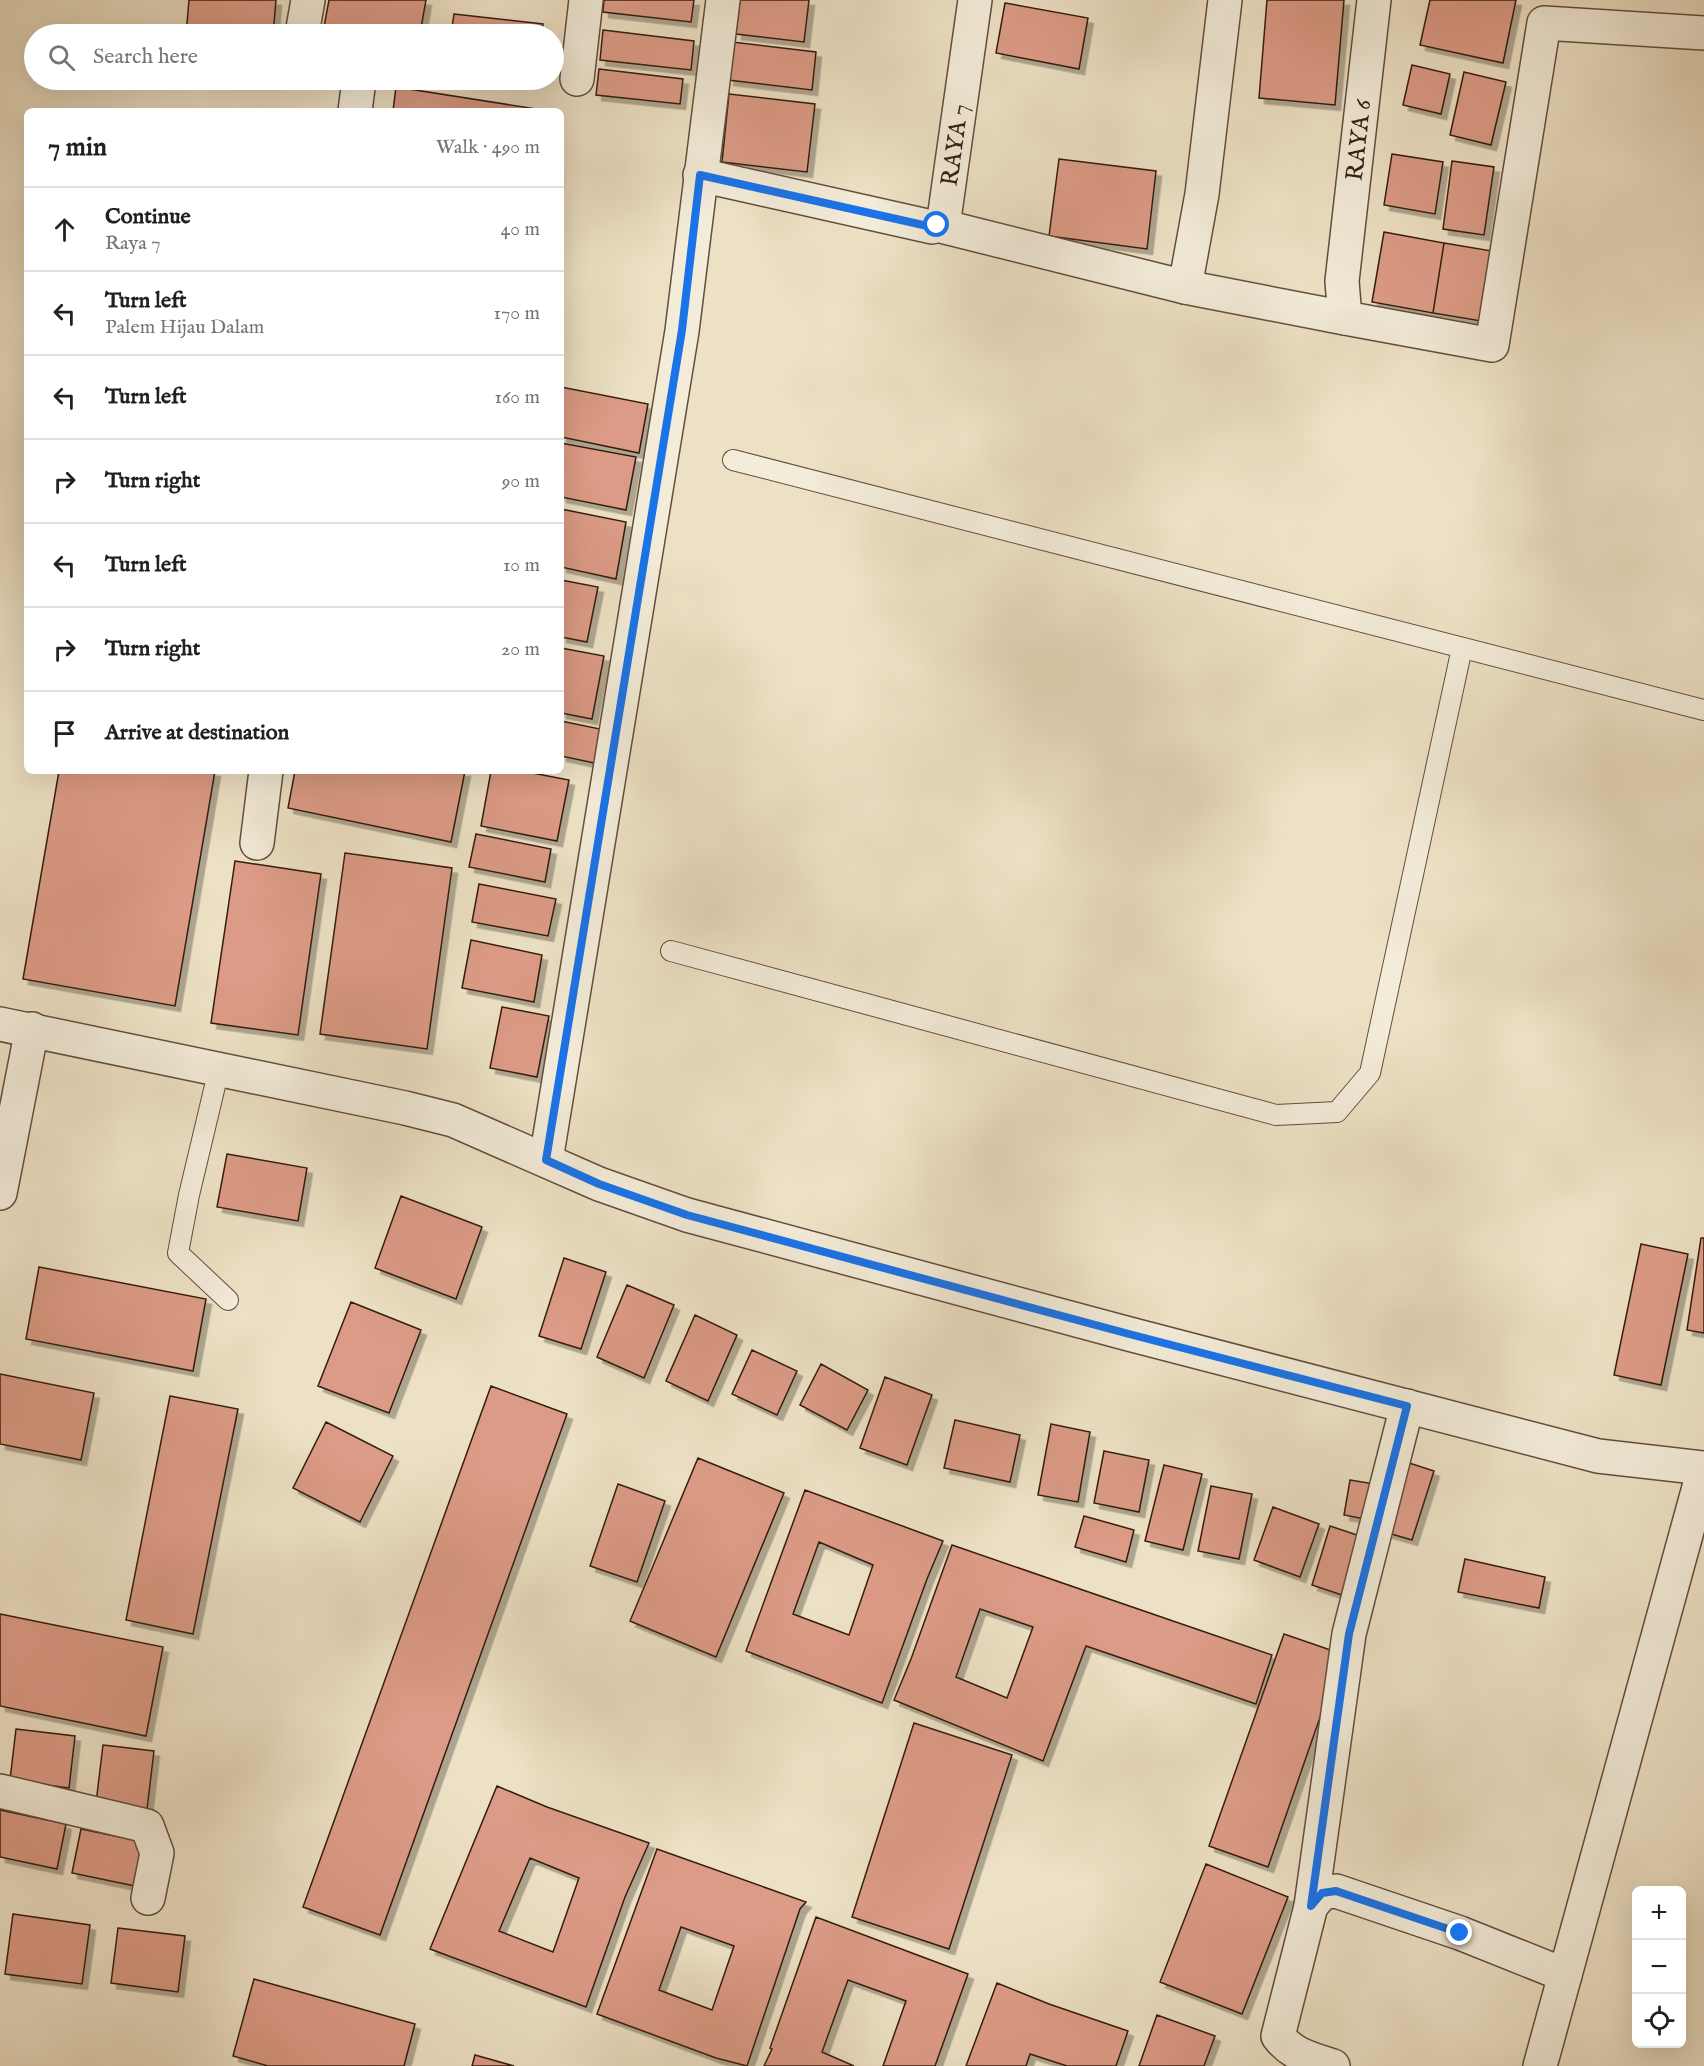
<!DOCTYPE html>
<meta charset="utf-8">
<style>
body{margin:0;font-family:"IM FELL English",serif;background:#f6f6f6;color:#202124}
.controls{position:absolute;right:18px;bottom:18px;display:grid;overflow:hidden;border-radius:9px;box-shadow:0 6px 24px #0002}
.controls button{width:54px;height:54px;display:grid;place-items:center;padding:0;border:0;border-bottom:2px solid #e0e0e0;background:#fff;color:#202124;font:30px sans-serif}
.stop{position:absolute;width:18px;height:18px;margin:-14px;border:4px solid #1a73e8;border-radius:50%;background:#fff}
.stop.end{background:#1a73e8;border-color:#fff;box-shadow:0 2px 6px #0008}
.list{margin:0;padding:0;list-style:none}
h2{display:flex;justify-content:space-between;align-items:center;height:78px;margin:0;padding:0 24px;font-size:26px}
h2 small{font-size:20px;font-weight:400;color:#757577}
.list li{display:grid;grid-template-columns:39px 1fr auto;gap:18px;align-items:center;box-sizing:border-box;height:84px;padding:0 24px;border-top:2px solid #e0e0e0}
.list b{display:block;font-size:22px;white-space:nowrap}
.list p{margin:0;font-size:20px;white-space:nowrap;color:#757577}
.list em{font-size:20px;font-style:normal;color:#757577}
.icon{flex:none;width:33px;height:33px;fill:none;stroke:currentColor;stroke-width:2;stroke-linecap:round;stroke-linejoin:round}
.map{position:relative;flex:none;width:1704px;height:2066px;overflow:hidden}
.search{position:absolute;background:#fff;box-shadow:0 6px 24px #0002;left:24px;top:24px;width:540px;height:66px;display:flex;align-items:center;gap:15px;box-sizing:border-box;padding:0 21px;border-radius:33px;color:#757577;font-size:22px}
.panel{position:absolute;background:#fff;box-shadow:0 6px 24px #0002;left:24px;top:108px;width:540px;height:666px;border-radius:9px}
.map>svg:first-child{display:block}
</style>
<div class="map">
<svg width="1704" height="2066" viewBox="0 0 1704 2066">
<defs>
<filter id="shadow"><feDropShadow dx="5.5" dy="5.5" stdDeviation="0" flood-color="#0004"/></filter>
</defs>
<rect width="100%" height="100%" fill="#ede1c5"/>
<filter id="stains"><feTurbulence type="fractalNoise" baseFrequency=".00333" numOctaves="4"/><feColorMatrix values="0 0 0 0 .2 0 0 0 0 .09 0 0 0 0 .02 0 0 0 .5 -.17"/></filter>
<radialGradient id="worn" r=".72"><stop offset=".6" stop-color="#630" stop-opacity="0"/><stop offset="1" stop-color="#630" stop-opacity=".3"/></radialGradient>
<path fill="#dc9b86" stroke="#341d10" stroke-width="1.5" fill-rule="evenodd" filter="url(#shadow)" d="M189,0H276L273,34H186Z
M329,0H426L420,34H365L324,27Z
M604,0H694L691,22L603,12Z
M740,0H809L804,42L736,34Z
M1267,0H1344L1335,105L1259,98Z
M1430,0H1516L1503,63L1420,45Z
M1005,3L1088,18L1079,69L996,53Z
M454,14L543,24L542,34H451Z
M603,30L694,41L691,70L600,60Z
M732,42L816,52L812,90L728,80Z
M1412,65L1450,74L1441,114L1403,105Z
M599,69L683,79L680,104L596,95Z
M1464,72L1506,82L1491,145L1450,135Z
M396,87L549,111H393Z
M729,94L815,104L807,172L722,162Z
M1392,154L1443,162L1435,214L1384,205Z
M1059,159L1156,171L1147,249L1049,236Z
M1452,161L1494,167L1484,235L1443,229Z
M1384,232L1444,243L1433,313L1372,302Z
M1444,243L1492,251L1481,321L1433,313Z
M561,387L648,404L639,453L561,437Z
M561,443L636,457L626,510L561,497Z
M561,509L626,522L616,579L561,567Z
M561,580L598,587L587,642L561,637Z
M561,648L604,656L592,719L561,713Z
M561,721L605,730L599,764L561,756Z
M59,771H215L175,1006L23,979Z
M295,771H465L451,842L288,808Z
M491,771H522L569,780L557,841L481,826Z
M476,834L551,849L545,882L469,867Z
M345,853L452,868L427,1049L320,1034Z
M235,861L321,874L298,1035L211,1023Z
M479,884L556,899L548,936L472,922Z
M471,940L542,955L534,1002L462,988Z
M502,1007L549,1016L537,1077L490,1068Z
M227,1154L307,1168L298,1221L217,1207Z
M401,1196L482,1227L456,1299L375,1268Z
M1701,1238H1704V1333L1687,1330Z
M1641,1244L1688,1254L1661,1385L1614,1375Z
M564,1258L606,1272L581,1349L539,1336Z
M39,1267L206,1299L193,1371L26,1339Z
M627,1285L674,1305L644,1378L597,1357Z
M351,1302L421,1330L389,1413L318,1386Z
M695,1315L737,1335L708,1401L666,1381Z
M752,1350L797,1371L777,1415L732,1394Z
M821,1364L868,1390L847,1430L800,1405Z
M0,1374L94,1393L81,1460L0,1444Z
M885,1377L932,1395L907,1465L860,1448Z
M491,1386L567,1414L380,1935L303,1907Z
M170,1396L238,1409L193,1634L126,1620Z
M955,1420L1020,1435L1010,1482L944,1468Z
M326,1422L393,1456L360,1522L293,1488Z
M1051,1424L1090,1432L1078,1502L1038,1495Z
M1104,1451L1149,1460L1139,1512L1094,1503Z
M698,1458L784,1493L716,1657L630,1621Z
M1403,1461L1434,1471L1412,1540L1381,1531Z
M1164,1465L1202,1474L1183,1550L1145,1541Z
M1350,1480L1375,1484L1370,1520L1344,1515Z
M618,1484L665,1501L637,1582L590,1566Z
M1211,1486L1252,1494L1239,1559L1198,1551Z
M805,1490L943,1541L927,1579L882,1703L746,1651ZM819,1542L873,1565L849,1635L793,1614Z
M1273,1507L1319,1524L1300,1577L1254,1560Z
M1084,1516L1134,1530L1126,1562L1075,1547Z
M1330,1526L1360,1536L1342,1595L1312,1585Z
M952,1545L1272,1655L1256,1704L1086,1646L1043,1761L894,1700L911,1659ZM980,1609L1033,1627L1007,1698L956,1677Z
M1465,1559L1545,1577L1539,1608L1458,1592Z
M0,1614L163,1647L146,1736L0,1706Z
M1284,1634L1342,1654L1268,1867L1209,1846Z
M914,1723L1012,1755L949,1949L852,1917Z
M16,1729L75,1736L69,1788L10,1780Z
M103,1745L154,1751L147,1809L96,1803Z
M497,1786L547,1807L649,1843L625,1897L586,2007L430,1949ZM530,1858L579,1878L553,1952L499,1931Z
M0,1810L66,1824L57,1869L0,1857Z
M81,1829L149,1843L140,1887L72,1873Z
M657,1849L806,1902L800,1909L747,2066L716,2058L597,2014ZM681,1927L734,1946L712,2010L659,1990Z
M1206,1864L1288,1897L1242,2014L1160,1982Z
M13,1914L90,1925L82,1984L5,1974Z
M816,1917L968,1974L935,2066H883L906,2001L848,1980L822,2052L854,2066H764L772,2049L770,2048Z
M118,1928L185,1936L178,1992L111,1983Z
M254,1979L415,2024L404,2066H268L233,2056Z
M997,1983L1049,2004L1128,2031L1116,2066H1067L1030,2054L1026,2066H966Z
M1157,2015L1215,2036L1204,2066H1139Z
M475,2055L514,2066H472Z"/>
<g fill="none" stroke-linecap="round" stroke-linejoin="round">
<defs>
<path id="lane" d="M733,460L1704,710
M671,951L1276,1115L1337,1112L1370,1073L1462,648
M219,1069L189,1195L178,1253L228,1300"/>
<g id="street">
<path d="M302,34L308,0"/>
<path d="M577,79L586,0"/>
<path d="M355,111L359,80"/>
<path id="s1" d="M700,175L932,227L944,219L975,0"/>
<path d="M937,225L1185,287L1202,194L1225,0"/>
<path id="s2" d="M1185,287L1345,318L1342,281L1374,0"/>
<path d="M1345,318L1492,345L1544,23L1704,33"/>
<path d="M257,843L266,771"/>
<path d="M0,1024L405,1108L453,1120L599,1184L687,1215L1129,1334L1598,1456L1704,1468"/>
<path d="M546,1160L682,331L723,0"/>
<path d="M0,1193L32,1029"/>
<path d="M0,1791L147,1826L157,1853L148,1898"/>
<path d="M1311,1906L1349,1634L1407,1406"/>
<path d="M1333,2066C1312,2059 1292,2055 1278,2036L1311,1906L1322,1893L1336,1891L1460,1933L1565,1975"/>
<path d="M1540,2066L1704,1469"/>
</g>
</defs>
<use href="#lane" stroke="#624e3d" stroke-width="22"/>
<use href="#street" stroke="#624e3d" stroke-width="36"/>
<use href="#lane" stroke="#f3ecd9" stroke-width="20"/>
<use href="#street" stroke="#f3ecd9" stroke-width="33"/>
</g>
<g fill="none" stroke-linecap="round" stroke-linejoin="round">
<path stroke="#1a73e8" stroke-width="8" d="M937,225L932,227L700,175L682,330L546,1160L599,1184L687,1215L1129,1334L1407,1406L1349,1634L1311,1906L1322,1893L1336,1891L1460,1933"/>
</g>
<g text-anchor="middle" stroke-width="6" stroke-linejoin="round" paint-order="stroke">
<g font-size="24" fill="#341d10" stroke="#f3ecd9">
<text dy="8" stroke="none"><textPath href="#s2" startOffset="342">RAYA 6</textPath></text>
<text dy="8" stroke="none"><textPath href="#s1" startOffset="327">RAYA 7</textPath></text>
</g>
</g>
<rect width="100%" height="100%" filter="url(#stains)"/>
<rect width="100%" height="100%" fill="url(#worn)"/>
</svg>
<div class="controls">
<button>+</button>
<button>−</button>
<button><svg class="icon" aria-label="locate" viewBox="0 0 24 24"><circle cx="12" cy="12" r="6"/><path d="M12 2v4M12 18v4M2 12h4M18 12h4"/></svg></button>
</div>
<div class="stop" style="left:937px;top:225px"></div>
<div class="stop end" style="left:1460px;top:1933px"></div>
<div class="search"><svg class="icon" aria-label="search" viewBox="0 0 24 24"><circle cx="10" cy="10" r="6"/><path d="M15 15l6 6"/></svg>Search here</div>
<section class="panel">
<h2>7 min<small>Walk · 490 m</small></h2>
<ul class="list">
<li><svg class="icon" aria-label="ahead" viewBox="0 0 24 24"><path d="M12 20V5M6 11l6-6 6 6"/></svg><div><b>Continue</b><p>Raya 7</p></div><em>40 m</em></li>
<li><svg class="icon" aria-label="left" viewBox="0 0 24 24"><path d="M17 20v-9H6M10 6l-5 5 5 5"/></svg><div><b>Turn left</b><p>Palem Hijau Dalam</p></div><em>170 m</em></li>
<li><svg class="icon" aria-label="left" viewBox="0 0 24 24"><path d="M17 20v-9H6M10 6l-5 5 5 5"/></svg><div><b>Turn left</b></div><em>160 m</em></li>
<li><svg class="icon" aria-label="right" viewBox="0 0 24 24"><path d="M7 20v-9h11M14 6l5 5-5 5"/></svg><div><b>Turn right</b></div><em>90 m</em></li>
<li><svg class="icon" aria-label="left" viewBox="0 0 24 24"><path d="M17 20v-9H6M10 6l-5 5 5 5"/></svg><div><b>Turn left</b></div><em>10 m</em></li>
<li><svg class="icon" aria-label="right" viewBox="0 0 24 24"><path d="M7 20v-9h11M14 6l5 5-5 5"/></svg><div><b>Turn right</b></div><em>20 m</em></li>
<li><svg class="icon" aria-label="arrive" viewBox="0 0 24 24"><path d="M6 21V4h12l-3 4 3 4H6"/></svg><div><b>Arrive at destination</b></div></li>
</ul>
</section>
</div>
